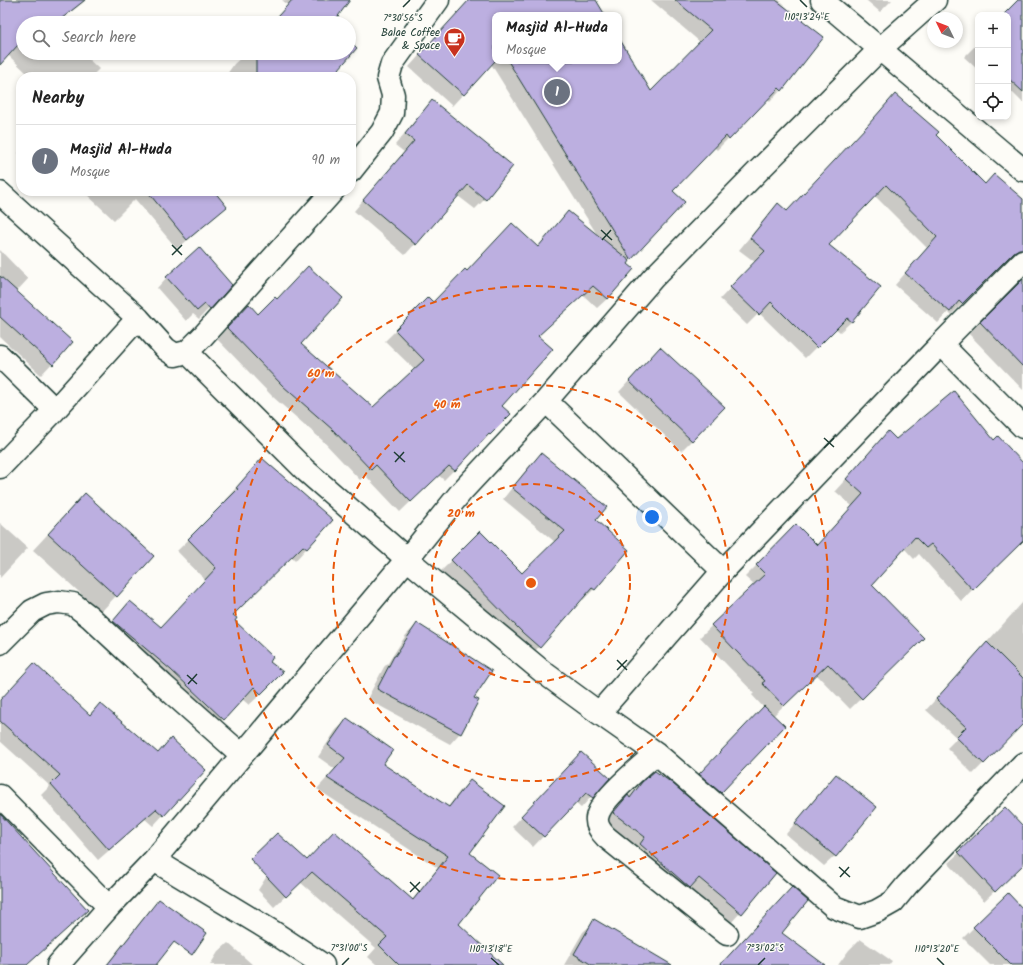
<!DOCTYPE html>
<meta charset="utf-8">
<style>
body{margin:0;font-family:Kalam,sans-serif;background:#f6f6f6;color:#222}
.controls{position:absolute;right:12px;top:12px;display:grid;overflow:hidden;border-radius:8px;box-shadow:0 2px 6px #0003}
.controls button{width:36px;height:36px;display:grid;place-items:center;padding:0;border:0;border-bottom:1px solid #e0e0e0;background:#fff;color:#222;font:20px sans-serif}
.compass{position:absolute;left:927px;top:12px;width:36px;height:36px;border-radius:50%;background:#fff;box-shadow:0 2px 6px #0003;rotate:313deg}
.you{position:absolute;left:652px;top:517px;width:14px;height:14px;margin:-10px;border:3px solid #fff;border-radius:50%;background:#1a73e8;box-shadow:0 0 0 6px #1a73e833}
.badge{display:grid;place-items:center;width:26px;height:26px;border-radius:50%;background:#1a73e8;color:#fff;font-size:13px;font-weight:700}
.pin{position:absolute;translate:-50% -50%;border:2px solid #fff;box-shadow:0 1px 4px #0006}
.popup{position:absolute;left:492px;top:12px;width:130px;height:52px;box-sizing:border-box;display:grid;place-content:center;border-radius:8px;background:#fff;filter:drop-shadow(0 1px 3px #0005);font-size:13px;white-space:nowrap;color:#767676}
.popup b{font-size:15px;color:#222}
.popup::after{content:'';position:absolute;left:50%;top:100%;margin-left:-8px;border:8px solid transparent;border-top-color:#fff}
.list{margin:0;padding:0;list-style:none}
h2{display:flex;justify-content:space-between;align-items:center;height:52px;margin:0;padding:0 16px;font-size:17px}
h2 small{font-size:13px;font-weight:400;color:#767676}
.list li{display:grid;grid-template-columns:26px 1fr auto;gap:12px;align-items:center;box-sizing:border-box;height:72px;padding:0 16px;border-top:1px solid #e0e0e0}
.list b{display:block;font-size:15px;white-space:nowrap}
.list p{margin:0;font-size:13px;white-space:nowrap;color:#767676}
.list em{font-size:13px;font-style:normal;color:#767676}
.icon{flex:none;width:22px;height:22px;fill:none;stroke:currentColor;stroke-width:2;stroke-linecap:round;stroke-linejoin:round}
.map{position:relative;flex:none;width:1023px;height:965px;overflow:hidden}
.search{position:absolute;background:#fff;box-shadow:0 2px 6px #0003;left:16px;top:16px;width:340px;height:44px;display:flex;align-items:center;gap:10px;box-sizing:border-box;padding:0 14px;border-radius:22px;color:#767676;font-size:15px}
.panel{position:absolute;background:#fff;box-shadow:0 2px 6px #0003;left:16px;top:72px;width:340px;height:124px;border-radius:16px}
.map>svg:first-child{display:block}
</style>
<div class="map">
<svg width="1023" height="965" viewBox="0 0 1023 965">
<rect width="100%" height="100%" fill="#fdfcf7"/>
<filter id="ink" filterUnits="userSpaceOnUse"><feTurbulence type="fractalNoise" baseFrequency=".025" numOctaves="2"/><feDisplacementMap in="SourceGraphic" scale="8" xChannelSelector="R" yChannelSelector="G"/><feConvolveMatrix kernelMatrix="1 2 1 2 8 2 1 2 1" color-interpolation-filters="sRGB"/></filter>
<g filter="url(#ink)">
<path fill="#0003" d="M0,0H86L57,23H23V53H82L99,69L91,77H31L8,55L0,64Z
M282,0H349L332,23H272L288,5Z
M469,0H595L604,15H495V61H619V40L651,92L700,42L651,0H779L793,14L781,90L770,102L767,99L717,150L714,147L672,191L684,202L626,264L608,298L597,308L583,295L537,337L501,406L509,414L444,480L438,475L400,512L365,475L360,480L322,440L273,397L217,339L249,305L258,315L299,344L373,409L415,370L385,341L428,299L433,303L467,272L537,248L568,212L598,236L491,64L452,106L409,67Z
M866,0H892L880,12Z
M1019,0H1023V103L1008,88V15H1004Z
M349,42L356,48L331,77H225L234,64L246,53H349Z
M978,43V70L964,57Z
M895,95L984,185L1023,200V268L1015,260H1008L1002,263L951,315L948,312L938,323L895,285L927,248L874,195L828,245L852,321L840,332L835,328L805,358L759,313L747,325L720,299L755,262L739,250L767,216L778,205L786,212L856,139Z
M432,101L485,199L475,209L458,196L405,255L354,211L404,152L395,145L422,112Z
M21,150V156L18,153Z
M83,191H212L215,217L177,249L135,199L114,220Z
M0,250L28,279L16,292L72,342L41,375L0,337Z
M167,277L231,285L199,319L193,314L186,321L157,288Z
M1023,279V390L969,334Z
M650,358L692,440L681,451L619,392Z
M888,433L896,440L994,441L1023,464V540L961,601L919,554L914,559L904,548L871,585L923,638L850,709L816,674L773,716L720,792L710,802L689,785L764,708L752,695L754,693L700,637L754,585L745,577L796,526L816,546L852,506L835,491Z
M541,455L594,520L628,550L594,589L583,600L582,598L529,658L513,643L441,571L480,533L522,574L555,542L503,499L530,465Z
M262,459L332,520L295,561L291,557L232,615L261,694L249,705L242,699L211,731L102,634L130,602L161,628L205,580L177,551L227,502L225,500Z
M85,494L153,556L101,612L33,550Z
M0,523L28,548L0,578Z
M1023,602V723L973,774L947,748L957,738L926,710Z
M417,624L473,698L460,733L450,744L367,699L384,667L388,663L406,635Z
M0,700L89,715L100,704L157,754L205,770L153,826L145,819L98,860L41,795L50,786L0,741Z
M348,719L381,764L448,807L459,792L470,781L469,853L458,924L502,965H377L368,957L376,948L300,882L274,907L258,890L279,857L307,861L412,900L438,868L317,789L335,769L318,757L336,730Z
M571,764L608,778L581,808L575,803L533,847L512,827Z
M837,775L835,856L824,866L786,834L826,786Z
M642,783L775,874L730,924L689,888L679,898L603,824L618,807Z
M1006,810L1023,828V864L984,901L948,863Z
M1008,894L1023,910V952L1010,965H990L963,938Z
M160,900L155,965H106L149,911Z
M595,921L670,965H564L583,932Z
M860,939L892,961L889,965H838L849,950Z
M228,943L253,965H210L218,952Z"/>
<path fill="#bcafe0" stroke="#1f3d34" d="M0,0H85L56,23H23V50L18,45L0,65Z
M292,0H350L333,23H272Z
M469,0H596L605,15H495V61L464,95L419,55Z
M675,0H776L824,37L782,91L779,88L729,140L726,136L673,191L685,202L631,260L508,61H619V38L651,91L711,30Z
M1018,0H1023V92L1008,78V15H1003Z
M349,40L357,48L332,77H256V53H349Z
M895,94L939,132L936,135L985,184L994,174L1023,199V249H1019L1014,252L962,304L959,301L950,312L905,273L937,237L886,185L829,245L881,287L852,322L847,318L817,348L771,302L759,315L730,287L765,251L750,238L778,203L787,211L867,126Z
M432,100L513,166L486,200L468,185L416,245L363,200L414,141L405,134Z
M147,191H214L227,207L187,240Z
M568,211L630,261L628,264L634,269L608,299L593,286L538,336L553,349L502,406L511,414L490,435L489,434L455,471L449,466L411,502L376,465L371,470L333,430L283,386L227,328L249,304L258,314L275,297L277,299L308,266L343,298L301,344L373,407L424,360L395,330L428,297L433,302L465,269L467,271L512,223L538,247Z
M199,247L232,285L210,310L205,304L197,311L166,277Z
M0,276L73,342L53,365L0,317Z
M1023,279V367L980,322Z
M660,347L725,407L692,441L629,381Z
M954,391L994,440L998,436L1023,463V541L973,590L931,544L926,548L915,537L872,585L924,638L862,699L828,664L784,706L762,683L765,681L711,625L765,574L756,565L796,524L817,545L863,494L846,479L888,431L896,439Z
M541,453L607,507L596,520L629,550L595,590L592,588L540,648L523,633L451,560L480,531L522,573L565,531L512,488Z
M262,458L333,520L307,549L303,546L233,615L237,618L235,621L273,657L270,662L283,672L261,694L254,687L224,720L171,670L113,621L130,601L161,627L216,568L188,539L238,489L236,488Z
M85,493L154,556L117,597L48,534Z
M417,623L492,671L474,698L479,700L461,734L377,689L394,656H395Z
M987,642L1023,678V724L984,764L956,737L966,727L936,699Z
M34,663L90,715L100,703L158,753L171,738L206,770L164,816L156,809L109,850L51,784L60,775L0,721V700Z
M764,706L785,726L721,793L699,774Z
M347,718L393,750L383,764L449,807L470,780L505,806L470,853L498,875L459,924L503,965H399L379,945L387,937L312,872L286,897L250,859L277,833L307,860L334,831L413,900L448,856L327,778L345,758L328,745Z
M581,752L610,778L593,798L586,793L544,837L521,816Z
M655,771L672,783L776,873L742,914L699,878L690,888L640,844L645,837L613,813L628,795L630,798L642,782Z
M836,774L877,807L836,857L795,823Z
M1005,807L1023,826V865L995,892L958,852Z
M0,814L88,910L27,965H0Z
M792,887L808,901L782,933L825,965H720Z
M1008,893L1023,909V965H1011L973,927Z
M159,899L207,933L192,955L174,942L156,965H107Z
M594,919L672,965H592L574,954Z"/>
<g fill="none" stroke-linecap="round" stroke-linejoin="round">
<defs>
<path id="minor" d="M822,0L1023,170
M351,171L382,132L392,113L393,95L388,78L392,64L438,0
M0,193L138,318L166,349L175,355L187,352L202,337L333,191
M1023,261L941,344L1023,427
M187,352L305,470L407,559L543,672L599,713L656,753L834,907L860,917L877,911L893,902L907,885L1023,764
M0,356L55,410
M546,401L723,571L941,344
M0,467L55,410L138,318
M0,643L32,611L46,604L59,602L73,604L90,617L163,685L242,755
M599,713L723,571
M656,753C642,766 599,800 597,818C596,826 601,832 606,837L727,934
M0,796L109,907
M154,860L273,932L323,965
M58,965L109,907L154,860L407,559L462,491L546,401L653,278L758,171L880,49L935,0"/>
</defs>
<use href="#minor" stroke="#1f3d34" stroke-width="25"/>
<use href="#minor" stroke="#fdfcf7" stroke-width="22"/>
</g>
</g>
<path fill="none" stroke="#1f3d34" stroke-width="1.5" d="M800,0L807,7M403,7L410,0M601,230L612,240M602,240L611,230M172,245L182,255M172,255L182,245M824,438L834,447M824,448L834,438M394,452L405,462M395,462L404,452M617,660L627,670M617,670L627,660M187,675L197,684M188,684L197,674M839,867L850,877M840,877L849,867M410,882L420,892M410,892L420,882M491,958L499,965M937,958L944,965M342,965L349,958M758,965L765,958"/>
<g fill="none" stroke="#e8590c" stroke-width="2" stroke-dasharray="7 5">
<circle cx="531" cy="583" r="99"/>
<circle cx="531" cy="583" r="198"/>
<circle cx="531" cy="583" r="297"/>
</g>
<defs>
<symbol id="cafe-pin" viewBox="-11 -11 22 30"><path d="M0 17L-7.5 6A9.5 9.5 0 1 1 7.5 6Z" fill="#c8321e" stroke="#fdfcf7"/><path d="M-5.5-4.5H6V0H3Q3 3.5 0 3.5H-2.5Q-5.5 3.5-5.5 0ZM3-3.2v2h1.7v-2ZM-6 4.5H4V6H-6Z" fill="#fff"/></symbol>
</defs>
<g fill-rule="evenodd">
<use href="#cafe-pin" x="442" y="26" width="25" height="34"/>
</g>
<g text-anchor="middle" stroke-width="3" stroke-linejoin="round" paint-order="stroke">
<g font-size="11" fill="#1f3d34" stroke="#fdfcf7" text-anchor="end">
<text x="440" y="36">Balae Coffee<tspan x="440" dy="13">&amp; Space</tspan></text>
</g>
</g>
<g font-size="10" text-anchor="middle" fill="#1f3d34" stroke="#fdfcf7" stroke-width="3" stroke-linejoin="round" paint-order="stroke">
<text x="807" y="20">110°13'24"E</text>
<text x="403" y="21">7°30'56"S</text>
<text x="349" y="951">7°31'00"S</text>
<text x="765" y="951">7°31'02"S</text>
<text x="491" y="952">110°13'18"E</text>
<text x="937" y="952">110°13'20"E</text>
</g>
<circle cx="531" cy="583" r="6" fill="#e8590c" stroke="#fdfcf7" stroke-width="2"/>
<g font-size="12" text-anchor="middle" font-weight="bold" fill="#e8590c" stroke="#fdfcf7" stroke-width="3" stroke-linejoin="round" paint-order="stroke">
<text x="321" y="377">60 m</text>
<text x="447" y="408">40 m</text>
<text x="461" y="517">20 m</text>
</g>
</svg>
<div class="controls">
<button>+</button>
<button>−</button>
<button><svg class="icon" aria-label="locate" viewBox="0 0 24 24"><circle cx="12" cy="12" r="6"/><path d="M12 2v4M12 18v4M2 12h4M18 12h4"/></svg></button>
</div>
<svg class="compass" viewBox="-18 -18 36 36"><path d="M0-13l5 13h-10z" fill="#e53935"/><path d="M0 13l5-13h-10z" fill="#767676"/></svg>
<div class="you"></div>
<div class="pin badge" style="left:557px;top:92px;background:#6b7280">1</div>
<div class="popup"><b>Masjid Al-Huda</b>Mosque</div>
<div class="search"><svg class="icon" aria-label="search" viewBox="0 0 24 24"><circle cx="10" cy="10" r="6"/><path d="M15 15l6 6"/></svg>Search here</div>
<section class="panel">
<h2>Nearby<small></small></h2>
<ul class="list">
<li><span class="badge" style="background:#6b7280">1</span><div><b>Masjid Al-Huda</b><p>Mosque</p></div><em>90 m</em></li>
</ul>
</section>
</div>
